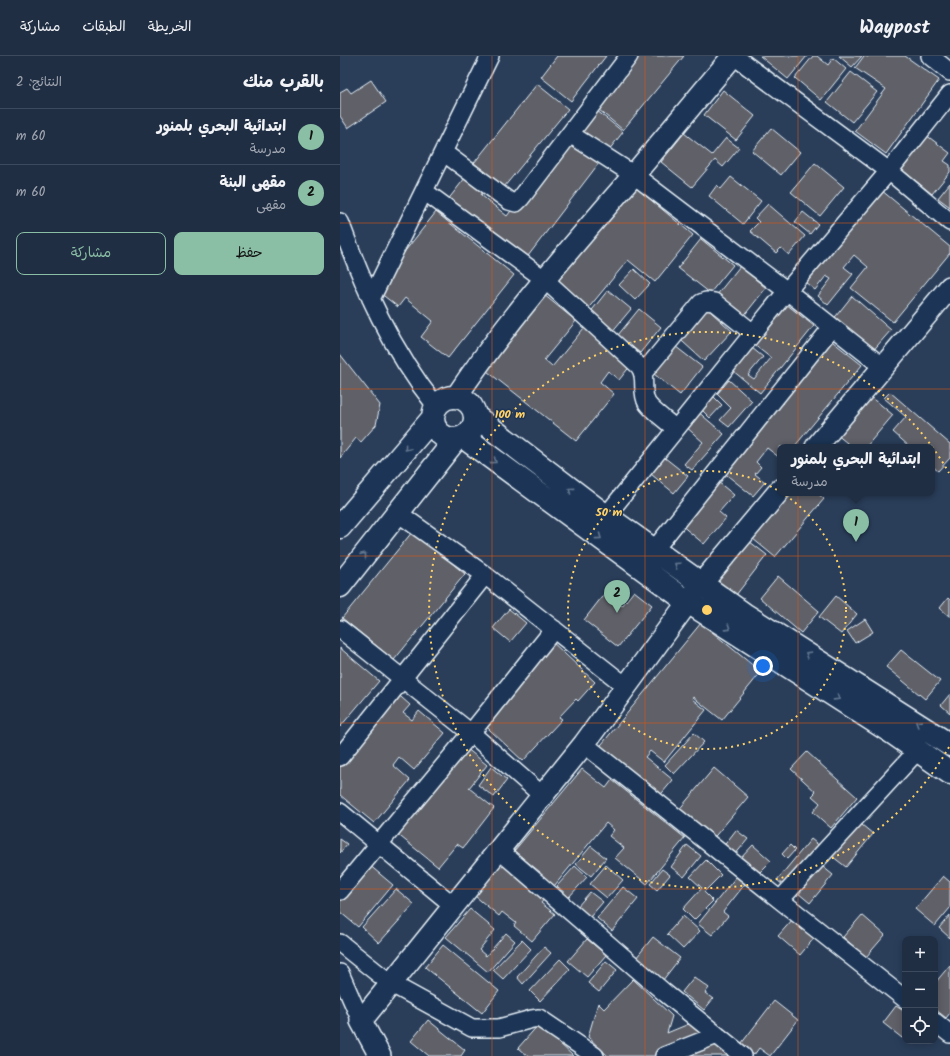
<!DOCTYPE html>
<html lang="ar">
<meta charset="utf-8">
<style>
body{margin:0;font-family:Kalam,"Playpen Sans Arabic",sans-serif;background:#2d3a4f;color:#f1f3f6;direction:rtl}
.controls{position:absolute;right:12px;bottom:12px;display:grid;overflow:hidden;border-radius:8px;box-shadow:0 2px 10px #0003}
.controls button{width:36px;height:36px;display:grid;place-items:center;padding:0;border:0;border-bottom:1px solid #3d4a5d;background:#202e44;color:#f1f3f6;font:20px sans-serif}
.you{position:absolute;left:423px;top:610px;width:14px;height:14px;margin:-10px;border:3px solid #fff;border-radius:50%;background:#1a73e8;box-shadow:0 0 0 6px #1a73e833}
.badge{display:grid;place-items:center;width:26px;height:26px;border-radius:50%;background:#8abfa5;color:#111;font-size:13px;font-weight:700}
.pin{position:absolute;translate:-50% -33px;filter:drop-shadow(0 1px 2px #0008)}
.pin::after{content:'';position:absolute;top:21px;width:14px;height:12px;background:inherit;clip-path:polygon(0 0,100% 0,50% 100%)}
.popup{position:absolute;left:437px;top:388px;width:158px;height:52px;box-sizing:border-box;display:grid;place-content:center;border-radius:8px;background:#202e44;filter:drop-shadow(0 1px 3px #0005);font-size:13px;white-space:nowrap;color:#a2a8b2}
.popup b{font-size:15px;color:#f1f3f6}
.popup::after{content:'';position:absolute;left:50%;top:100%;margin-left:-8px;border:8px solid transparent;border-top-color:#202e44}
.list{margin:0;padding:0;list-style:none}
h2{display:flex;justify-content:space-between;align-items:center;height:52px;margin:0;padding:0 16px;font-size:17px}
h2 small{font-size:13px;font-weight:400;color:#a2a8b2}
.list li{display:grid;grid-template-columns:26px 1fr auto;gap:12px;align-items:center;box-sizing:border-box;height:56px;padding:0 16px;border-top:1px solid #3d4a5d}
.list b{display:block;font-size:15px;white-space:nowrap}
.list p{margin:0;font-size:13px;white-space:nowrap;color:#a2a8b2}
.list em{font-size:13px;font-style:normal;color:#a2a8b2}
.actions{display:flex;gap:8px;padding:12px 16px}
.actions a{flex:1;padding:9px 0;border:1px solid #8abfa5;border-radius:8px;text-align:center;font-size:14px;color:#8abfa5}
.actions .main{background:#8abfa5;color:#111}
.icon{flex:none;width:22px;height:22px;fill:none;stroke:currentColor;stroke-width:2;stroke-linecap:round;stroke-linejoin:round}
.map{position:relative;flex:none;width:610px;height:1000px;overflow:hidden;direction:ltr}
header{display:flex;align-items:center;gap:24px;box-sizing:border-box;height:56px;padding:0 20px;background:#202e44;border-bottom:1px solid #3d4a5d}
header strong{font-size:19px}
nav{display:flex;gap:22px;margin-inline-start:auto;font-size:14px}
main{display:flex}
aside{flex:1;background:#202e44}
.map>svg:first-child{display:block}
</style>
<header>
<strong>Waypost</strong>
<nav><a>الخريطة</a><a>الطبقات</a><a>مشاركة</a></nav>
</header>
<main>
<div class="map">
<svg width="610" height="1000" viewBox="0 0 610 1000">
<rect width="100%" height="100%" fill="#2a3e5a"/>
<filter id="ink" filterUnits="userSpaceOnUse"><feTurbulence type="fractalNoise" baseFrequency=".025" numOctaves="2"/><feDisplacementMap in="SourceGraphic" scale="8" xChannelSelector="R" yChannelSelector="G"/><feConvolveMatrix kernelMatrix="1 2 1 2 8 2 1 2 1" color-interpolation-filters="sRGB"/></filter>
<g filter="url(#ink)">
<path fill="#5e6068" stroke="#e8f1f8" d="M217,0H266L231,45L201,21Z
M286,0H344L283,74L246,43Z
M420,0H467L448,23Z
M473,0H477L488,9L493,2L506,13L481,44L455,22Z
M499,0H522L512,11Z
M524,0L528,1L529,0H565L599,24L546,98L515,75L546,33L515,12Z
M511,16L537,36L512,66L487,46Z
M31,24L46,46L8,72L0,60V36L7,32L11,37Z
M197,28L228,53L164,131L134,107Z
M383,34L415,60L396,84L364,59Z
M256,54L283,76L265,99L238,76Z
M431,72L460,96L441,119L412,95Z
M344,77L372,99L386,82L399,92L383,111L375,104L352,131L321,106Z
M586,79L610,97L604,105L610,109V116L592,138L560,112Z
M227,82L259,107L185,204L107,145L125,122L143,136L141,139L167,160Z
M475,107L504,131L480,160L451,136Z
M391,121L421,145L403,168L369,140L377,129L381,133Z
M610,127V151L598,142Z
M293,129L353,179L315,226L288,204L246,255L212,228Z
M535,129L610,191V197L553,266L511,232L528,211L514,199L504,211L513,218L488,249L478,240L491,223L486,220L475,234L460,222Z
M428,148L465,180L449,199L441,192L436,197L410,175L419,166L415,162Z
M96,156L174,219L108,302L81,281L93,265L65,242L58,251L35,233Z
M463,156L478,168L470,178L455,166Z
M361,183L393,209L370,237L338,212Z
M400,210L426,232L403,261L376,240Z
M294,213L310,228L295,244L279,229Z
M268,234L291,253L271,277L249,258Z
M203,238L236,265L204,304L212,311L244,272L291,309L279,324L268,315L260,326L274,338L236,385L143,312Z
M512,240L551,274L530,298L492,265Z
M361,247L392,275L364,305L333,277Z
M446,248L474,270L420,337L387,310L406,287L423,301L408,319L414,323L431,302L413,288Z
M299,253L321,271L300,297L278,279Z
M483,278L522,309L454,391H440V402L427,392L416,406L421,411L415,418L425,426L413,440L383,416Z
M331,287L362,311L340,339L309,314Z
M0,298L40,349L36,369L21,386L16,382L0,402Z
M389,324L412,345L389,371L380,364L391,352L377,338Z
M550,336L610,388V402L598,415L592,410V391H570L553,376L566,361L544,342Z
M372,339L382,349L370,362L360,352Z
M529,339L553,359L526,391H512L496,378Z
M356,354L384,378L352,414L344,408L363,386L344,369Z
M320,398L348,420L334,437L306,414Z
M372,421L394,439L379,456L386,462L364,488L335,464Z
M441,437H477L484,443L435,501L407,478Z
M73,475L125,518L54,604L2,562Z
M405,482L427,499L396,539L373,521Z
M438,520L479,555L461,577L420,542Z
M294,535L312,549L278,591L244,564L265,537L282,550Z
M496,540L517,558L501,578L479,561Z
M608,542L610,544V561L600,552Z
M169,553L186,567L170,586L153,572Z
M525,563L533,576L515,587L507,575Z
M361,567L421,616L382,664L353,641L352,643L366,654L324,706L310,695L305,701L333,724L317,743L257,694Z
M209,583L255,626L238,645L236,643L219,661L222,663L183,705L136,661Z
M0,592L39,625L0,671Z
M561,594L600,625L585,643L546,611Z
M53,634L70,649L63,657L72,664L79,655L105,677L74,714L59,701L53,709L70,724L34,767L0,739V703Z
M610,638V657L601,649Z
M354,677L364,686L334,718L325,709Z
M120,687L147,709L129,732L154,752L123,792L117,788L98,811L51,773Z
M467,696L517,741L491,772L473,756L480,747L472,740L476,736L451,713Z
M151,711L167,724L154,741L138,729Z
M374,712L408,741L371,785L337,756Z
M242,713L266,732L272,724L345,782L307,828L275,802L284,792L269,780L274,774L266,767L210,835L195,823L200,816L174,795Z
M511,760L533,778L506,811L488,797Z
M396,774L408,783L390,805L379,796Z
M0,783L7,788L0,797Z
M471,783L481,791L472,802L493,819L470,847L446,827L444,830L437,824Z
M347,789L361,800L344,821L331,811Z
M413,789L431,805L417,819L400,803Z
M450,789L455,794L447,803L442,798Z
M251,790L266,802L251,820L236,808Z
M366,804L381,819L364,836L373,845L354,864L343,853L362,832L350,821Z
M163,806L205,842L201,847L215,858L192,885L174,870L176,867L162,856L159,860L135,840Z
M28,808L53,829L18,871L0,856V841Z
M266,809L283,824L267,842L250,828Z
M235,810L247,821L229,841L217,830Z
M322,813L330,819L317,834L310,828Z
M603,820L610,826V852L595,870L575,853Z
M396,821L405,828L383,856L388,860L372,879L358,868Z
M283,831L298,843L272,875L257,862Z
M56,833L74,848L39,887L22,871Z
M250,836L263,846L250,861L237,851Z
M130,853L155,874L139,894L146,900L166,877L175,885L148,916L106,881Z
M522,859L545,879L526,901L503,881Z
M610,859V882L599,872Z
M343,860L360,875L343,893L327,878Z
M453,863L475,881L460,899L438,880Z
M313,881L340,902L319,929L292,907Z
M247,883L266,899L247,921L228,905Z
M182,884L191,893L163,923L153,914Z
M103,889L159,935L142,957L85,911Z
M204,891L211,897L183,928L177,921Z
M220,903L230,913L200,945L190,935Z
M266,905L277,914L259,936L248,927Z
M610,909V957L606,962L595,953V927Z
M354,921L369,932L365,937L373,943L364,954L342,936Z
M293,923L332,960L327,977L368,960L361,968L394,1000H268L248,981L258,947L264,953Z
M434,945L458,964L430,1000L419,992L414,999L401,988Z
M556,950L565,956V979L562,982L543,967Z
M88,964L125,994L121,1000H89L71,985Z
M199,968L233,1000H187L178,992Z"/>
<g fill="none" stroke-linecap="round" stroke-linejoin="round">
<defs>
<path id="minor" d="M394,0L549,115L610,166
M590,0L610,16
M230,78L294,119L447,235L543,311
M103,96L169,145L176,147L181,142L289,0
M84,135L204,223L299,310C308,321 300,335 307,347C312,355 328,366 336,373
M0,166C25,234 50,292 96,350
M31,243L150,0
M304,316L361,247L366,245L374,246L413,277
M58,457L145,519L287,631
M266,460L447,235L549,115L610,38
M314,494L492,271
M0,573L131,677L203,740
M244,688L440,844L578,694
M0,701L145,519
M0,756L114,850
M160,795L325,937L403,1000
M0,835L131,677L214,573
M440,844L565,943
M0,887L50,927L132,972H159L192,963L199,962L255,1000
M0,917L21,965
M595,966L610,978
M324,1000L377,979"/>
<path id="tertiary" d="M116,341C168,263 231,192 292,121C326,81 359,40 393,0
M476,391L610,231
M40,1000L21,965L244,688L362,527L440,434"/>
<path id="secondary" d="M93 362a21 21 0 1 1 42 0a21 21 0 1 1-42 0Z
M135,360L266,460L404,558L610,689
M123,381L348,546L554,678L610,717
M0,471L92,363
M0,530L116,383"/>
</defs>
<use href="#minor" stroke="#e8f1f8" stroke-width="20"/>
<use href="#tertiary" stroke="#e8f1f8" stroke-width="24"/>
<use href="#secondary" stroke="#e8f1f8" stroke-width="25"/>
<use href="#minor" stroke="#1d3557" stroke-width="17"/>
<use href="#tertiary" stroke="#1d3557" stroke-width="21"/>
<use href="#secondary" stroke="#1d3557" stroke-width="22"/>
</g>
<defs><path id="oneway-chevron" d="M-2-3.5L2.5 0L-2 3.5" fill="none" stroke-width="1.6" stroke-linecap="round" stroke-linejoin="round"/></defs>
<g stroke="#64778f">
<use href="#oneway-chevron" transform="translate(67 392) rotate(130)"/>
<use href="#oneway-chevron" transform="translate(154 405) rotate(36)"/>
<use href="#oneway-chevron" transform="translate(231 434) rotate(-143)"/>
<use href="#oneway-chevron" transform="translate(259 481) rotate(36)"/>
<use href="#oneway-chevron" transform="translate(24 499) rotate(-51)"/>
<use href="#oneway-chevron" transform="translate(337 509) rotate(-145)"/>
<use href="#oneway-chevron" transform="translate(388 572) rotate(33)"/>
<use href="#oneway-chevron" transform="translate(468 598) rotate(-148)"/>
<use href="#oneway-chevron" transform="translate(497 642) rotate(32)"/>
<use href="#oneway-chevron" transform="translate(578 667) rotate(-148)"/>
</g>
</g>
<path fill="none" stroke="#e8590c" stroke-width="1" stroke-opacity="0.55" d="M152,0V1000M305,0V1000M458,0V1000M0,167H610M0,333H610M0,500H610M0,667H610M0,833H610"/>
<g fill="none" stroke="#ffd166" stroke-width="2" stroke-dasharray="2 4">
<circle cx="367" cy="554" r="139"/>
<path d="M609 691A278 278 0 1 1 609 417"/>
</g>
<circle cx="367" cy="554" r="6" fill="#ffd166" stroke="#1d3557" stroke-width="2"/>
<g font-size="12" text-anchor="middle" font-weight="bold" fill="#ffd166" stroke="#1d3557" stroke-width="3" stroke-linejoin="round" paint-order="stroke">
<text x="170" y="362">100 m</text>
<text x="269" y="460">50 m</text>
</g>
</svg>
<div class="controls">
<button>+</button>
<button>−</button>
<button><svg class="icon" aria-label="locate" viewBox="0 0 24 24"><circle cx="12" cy="12" r="6"/><path d="M12 2v4M12 18v4M2 12h4M18 12h4"/></svg></button>
</div>
<div class="you"></div>
<div class="pin badge" style="left:516px;top:486px">1</div>
<div class="popup"><b>ابتدائية البحري بلمنور</b>مدرسة</div>
<div class="pin badge" style="left:277px;top:557px">2</div>
</div>
<aside>
<h2>بالقرب منك<small>النتائج: 2</small></h2>
<ul class="list">
<li><span class="badge">1</span><div><b>ابتدائية البحري بلمنور</b><p>مدرسة</p></div><em>60 m</em></li>
<li><span class="badge">2</span><div><b>مقهى البنة</b><p>مقهى</p></div><em>60 m</em></li>
</ul>
<div class="actions"><a class="main">حفظ</a><a>مشاركة</a></div>
</aside>
</main>
